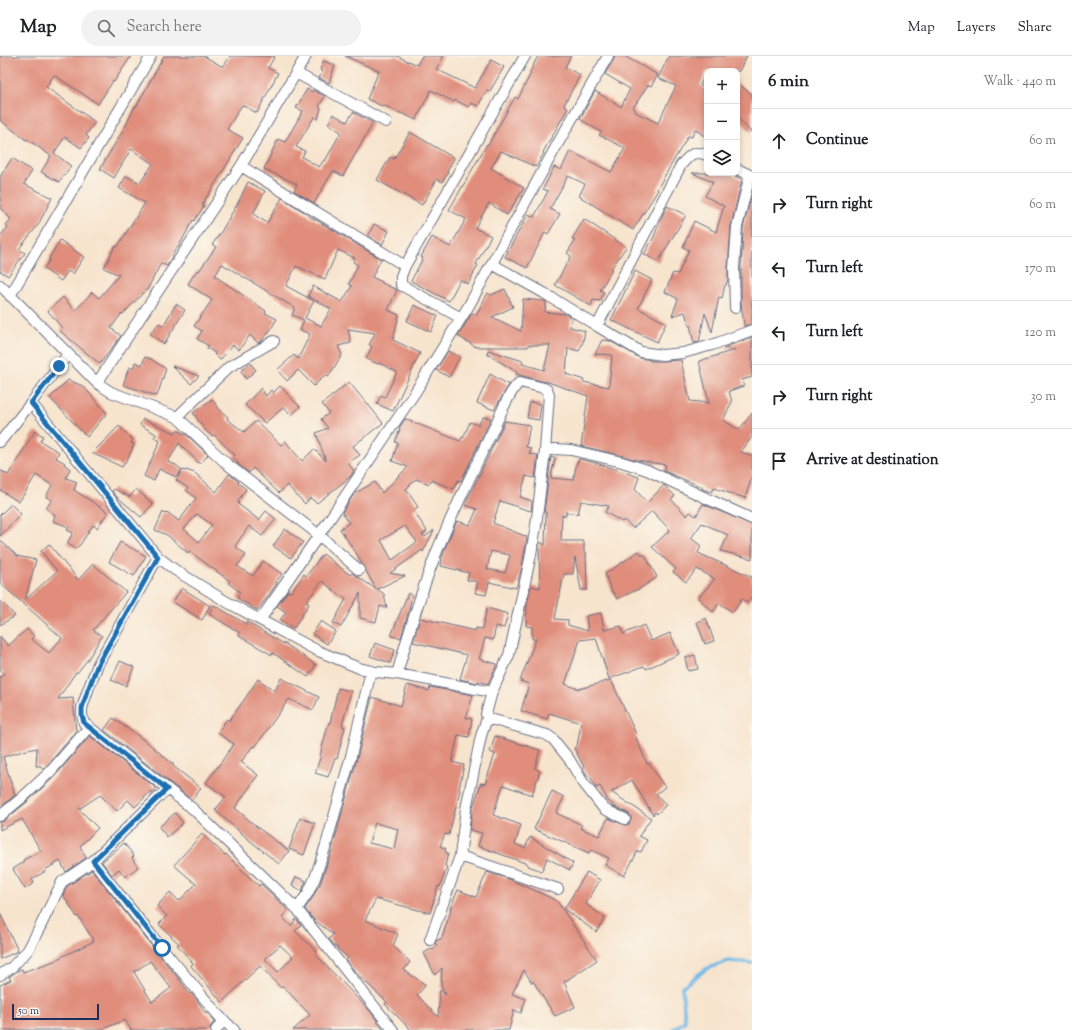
<!DOCTYPE html>
<meta charset="utf-8">
<style>
body{margin:0;font-family:"Sorts Mill Goudy",serif;background:#f2f2f2;color:#202124}
.controls{position:absolute;right:12px;top:12px;display:grid;overflow:hidden;border-radius:8px;box-shadow:0 2px 6px #0003}
.controls button{width:36px;height:36px;display:grid;place-items:center;padding:0;border:0;border-bottom:1px solid #e0e0e0;background:#fff;color:#202124;font:20px sans-serif}
.scale{position:absolute;left:12px;bottom:10px;width:87px;box-sizing:border-box;padding-left:4px;border:2px solid #1b2f5e;border-top:0;font-size:11px;line-height:14px;white-space:nowrap;color:#1b2f5e;-webkit-text-stroke:3px #fbf7ec;paint-order:stroke}
.stop{position:absolute;width:12px;height:12px;margin:-9px;border:3px solid #1f6fb2;border-radius:50%;background:#fff}
.stop.end{background:#1f6fb2;border-color:#fff;box-shadow:0 1px 4px #0008}
.list{margin:0;padding:0;list-style:none}
h2{display:flex;justify-content:space-between;align-items:center;height:52px;margin:0;padding:0 16px;font-size:17px}
h2 small{font-size:13px;font-weight:400;color:#757577}
.list li{display:grid;grid-template-columns:26px 1fr auto;gap:12px;align-items:center;box-sizing:border-box;height:64px;padding:0 16px;border-top:1px solid #e0e0e0}
.list b{display:block;font-size:15px;white-space:nowrap}
.list em{font-size:13px;font-style:normal;color:#757577}
.icon{flex:none;width:22px;height:22px;fill:none;stroke:currentColor;stroke-width:2;stroke-linecap:round;stroke-linejoin:round}
.map{position:relative;flex:none;width:752px;height:974px;overflow:hidden}
header{display:flex;align-items:center;gap:24px;box-sizing:border-box;height:56px;padding:0 20px;background:#fff;border-bottom:1px solid #e0e0e0}
header strong{font-size:19px}
nav{display:flex;gap:22px;margin-inline-start:auto;font-size:14px}
.search{width:280px;height:36px;background:#f2f2f2;display:flex;align-items:center;gap:10px;box-sizing:border-box;padding:0 14px;border-radius:22px;color:#757577;font-size:15px}
main{display:flex}
aside{flex:1;background:#fff}
.map>svg:first-child{display:block}
</style>
<header>
<strong>Map</strong>
<div class="search"><svg class="icon" aria-label="search" viewBox="0 0 24 24"><circle cx="10" cy="10" r="6"/><path d="M15 15l6 6"/></svg>Search here</div>
<nav><a>Map</a><a>Layers</a><a>Share</a></nav>
</header>
<main>
<div class="map">
<svg width="752" height="974" viewBox="0 0 752 974">
<rect width="100%" height="100%" fill="#fbf7ec"/>
<filter id="ink" filterUnits="userSpaceOnUse"><feTurbulence type="fractalNoise" baseFrequency=".025" numOctaves="2"/><feDisplacementMap in="SourceGraphic" scale="8" xChannelSelector="R" yChannelSelector="G"/><feConvolveMatrix kernelMatrix="1 2 1 2 8 2 1 2 1" color-interpolation-filters="sRGB"/></filter>
<filter id="wash" filterUnits="userSpaceOnUse"><feTurbulence type="fractalNoise" baseFrequency=".012" numOctaves="4" result="noise"/><feDisplacementMap in="SourceGraphic" scale="16" xChannelSelector="R" yChannelSelector="G"/><feGaussianBlur stdDeviation="0.9" result="paint"/><feColorMatrix in="noise" values="0 0 0 0 0 0 0 0 0 0 0 0 0 0 0 0 0 1.4 0 .05"/><feComposite in="paint" operator="in"/></filter>
<g filter="url(#wash)">
<rect width="100%" height="100%" fill="#f7e4cd"/>
<g fill="none" stroke-linecap="round" stroke-linejoin="round">
<path stroke="#6fb9e7" stroke-width="3.5" d="M672,974L685,965L682,931L706,913L728,905L752,907"/>
</g>
<g id="blocks">
<path fill="#e08d7b" fill-rule="evenodd" d="M0,0H131L114,26L113,25L98,48L54,19L46,31L95,66L86,79L89,82L81,92L65,81L54,97L71,110L59,126L41,116L51,100L27,83L26,84L0,64Z
M164,0H204L223,11L230,0H275L268,12L278,17L257,57L242,49L227,73L243,82L202,149L204,150L194,165L193,164L178,192L177,191L167,210L161,207L147,234H146L123,258L122,257L111,272L121,280L100,308L60,275L62,272L48,255L63,241L75,255L92,236L99,242L119,219L104,212L115,190L117,191L145,147L119,132L126,120L140,127L153,108L131,93L114,122L100,113L126,69L135,50L136,51Z
M345,0H397L409,6V5L417,9L422,0H444L436,13L475,32L491,4L504,11L490,35L487,34L478,50L471,47L469,51L455,44L454,46L431,34L416,64L401,57H400L383,49L382,50L367,43L379,15Z
M538,0H571L565,11L580,19L564,49L568,52L543,96L544,97L536,111L501,95L491,112L524,132L507,159L489,147L475,172L491,180L476,208L478,209L468,228L460,224L449,245L411,225L423,202L421,201L432,181L450,191L466,163L449,154L487,88L488,89L515,41L518,43L531,17L530,16Z
M614,0H624L658,19L651,30L648,29L633,52L636,54L635,56L658,67L676,30L658,22L669,0H747L739,15H707L700,29L707,33V82L695,73L692,81L688,80L657,133L658,134L633,174L579,140L585,128L568,120L550,153L560,158L548,178L545,176L527,212L505,201L528,158L534,161L548,135L543,133L554,111L561,114L570,95L611,116L625,92L599,79L601,76L580,63L595,35L621,51L630,33L605,18L614,3Z
M323,5L335,9L329,27L319,22L323,15L320,14Z
M737,27L752,38V77L737,61Z
M307,33L313,36V34L325,40L319,50L321,52L318,63L314,61L296,91L305,95L302,101L319,111L324,104L325,105L341,76L328,68L333,58L347,66L353,56L373,67L343,120L333,115L314,147L294,135L297,128L264,113L278,83L285,86L303,55L296,52Z
M410,76L454,102L447,116L448,117L442,126L437,123L422,149L377,124L390,101L394,103Z
M12,102L32,115L24,128L52,142L38,169L19,193L25,197L8,220L0,215V180L8,171L6,169L11,163L0,152V121Z
M692,117H728L742,123L731,170L728,212V223L726,229H725L722,242L719,241L712,276L705,257L699,286L694,287L690,269L689,270L685,256L672,260L678,243L665,236L673,217L678,218L689,194L683,191L694,165L716,176L724,150L705,140L713,126Z
M248,126L265,135L253,158L267,167L282,142L309,159L308,160L318,165L381,203L372,221L382,226V227L397,234L388,254L399,259L393,284L420,297L393,355L377,348L381,339L385,341L397,316L379,307L378,308L366,303L372,290L369,289L375,277L348,273L351,287L338,290L342,299L328,321L325,319L314,330L298,314L287,325L277,314L294,299L298,303L310,278L300,274L304,264L292,259L295,252L222,208L215,220L266,255L265,257L277,263L269,276L261,285L258,287L250,279L239,294L233,289L220,304L214,298L215,297L207,292L209,290L197,283L202,275L194,270L212,244L188,228L197,214L199,215L216,191L212,189L221,176L239,145ZM338,194L355,202L353,206L358,209L349,228L352,230L342,246L313,230L308,240L331,253L321,270L305,262L314,245L286,230L296,210L325,223Z
M752,138V243L751,244L752,253V268L744,270L741,246V212L743,172Z
M667,150L686,159L658,206L644,198L654,181L659,167Z
M584,163L626,191L611,213L612,214L600,234L604,236L600,245L593,244L591,250L555,229L571,200L567,197L575,184L572,183Z
M374,168L389,175L382,189L368,180Z
M60,184L84,201L73,218L68,215L61,225L44,213L50,203L49,202Z
M635,215L652,224L638,252L666,267L657,286L611,264Z
M505,233L513,251L492,261L521,275L523,243L544,245L546,246L545,256L566,258L571,262L570,271L585,275L583,286L579,295L568,292L566,318L584,324L583,326L609,331L612,299L595,298L602,284L610,285L640,302L651,304L650,305H661L681,304L690,345L709,347L699,305L735,294L723,292L752,281V321L742,324L744,330L729,335L732,346L723,364L739,374L752,357V381L741,396L752,400V421L745,442L714,432L712,436L702,433V431L664,415L666,409L637,404L623,400L581,390L588,340L545,325V326L516,318L517,316L487,298L488,294L523,305L522,308L544,314L550,289H528V291H476L458,280L472,257L476,259L488,237L491,239Z
M176,248L185,254L164,288L150,278L159,267L163,270Z
M414,249L438,260L431,276L407,265Z
M448,295L460,301L449,321L436,314Z
M145,301L151,303L166,313L157,340L123,329L129,311L133,313L135,306L142,309Z
M250,307L256,314L246,323L241,315Z
M172,310L199,320L191,328Z
M490,318L509,329L494,354L477,347Z
M68,324L83,330L107,357L87,381L50,342Z
M349,326L362,342H363L383,367L353,390L360,399L348,407L354,415L350,421L317,447L310,442L305,448L287,429L279,437L253,412L249,417L237,407L238,406L233,401L235,399L214,379L212,380L206,375L193,357L212,343L220,354L228,361L227,363L244,376L256,365L281,389L285,385L302,405L314,393L326,405L316,377L328,372L321,363L329,357L322,348Z
M280,330L300,351L291,359L284,351L265,367L245,349L261,332L266,340L271,334L273,337Z
M530,346L541,348L539,364L527,362Z
M483,361L491,362L461,425L458,424L454,433L431,424L429,428L416,423L406,433L418,451L413,454L427,475L422,479L425,481L434,474L423,496L422,494L390,517L405,520L377,533L384,538L387,552L380,550L376,566L360,562V537L341,571L333,567L346,543L338,538L322,525L306,546L309,548L294,572L280,564L286,556L277,550L288,535L291,536L304,518L306,520L323,498L350,519L352,517L376,533L356,497L340,473L349,467L342,456L355,437L375,426L382,437L408,411L392,405L398,387L395,386L400,373L399,372L405,363L460,385L462,381L463,382L470,366L478,369ZM405,470L417,486L392,504L381,484Z
M143,363L175,377L177,374L188,380L208,399L200,408L179,387L168,406L176,409L182,414L176,421L159,413L154,425L144,420L160,385L154,382L156,378L140,369Z
M505,365L530,369L526,391L531,392L529,398L538,399L535,422L526,420L520,441L532,445L531,455L527,454L500,445L493,467L527,481L522,511L516,532L489,526L486,539L475,537L478,526L467,524L469,517L441,510L442,501L446,490L457,465L470,469L477,453L465,449ZM491,495L510,499L505,517L487,513Z
M119,370L133,384L131,387L134,388L129,400L122,411L92,397Z
M35,375L43,380L40,385L59,396L56,402L65,407L64,408L70,413L66,422L77,426L74,434L108,456L97,472L93,469L80,489H79L76,493L67,487L73,477L67,474L69,471L53,465L55,459L46,452L52,444L46,441L52,429L36,419L19,446L0,434V414L8,419Z
M551,401L555,402L551,422L573,424L577,406H578L579,403L596,407L639,421L635,433L647,447L664,429L675,440L671,443L687,460L690,456L696,460L703,448L752,469V503L721,495L728,479L702,467L691,482L701,490L698,497L752,521V541L747,547L742,543L733,556L719,547L713,556L698,542L715,523L697,513L686,526L673,516L676,513L652,491L670,474L652,455L633,472L624,464L622,466L605,456L609,450L581,445L578,458L566,456V460L562,459L561,485H584V496H586L587,534H581L575,501L573,518H564L555,563L568,564V569L588,575L586,560L601,557L604,574L621,570L623,578L644,569L651,585L670,577L679,598L646,613L644,610L609,623L596,582L580,584L565,628L579,633L611,624L636,678L635,679L647,708L649,707L659,723L665,731L656,738L666,749L657,758L655,756L653,759L632,724L611,736L651,762L639,780L647,784L641,796L638,795L624,820L605,809L609,802L591,794L589,797L534,773L552,735L564,741L556,757L582,769L580,772L599,780L608,762L625,769L629,768L631,763V760L628,757L613,750L614,749L609,746L600,730L596,732L590,720L588,721L583,712L584,711L574,692L577,690L581,667L549,657L547,663L521,655L529,628L520,625L536,583H532V571L526,570L527,548L531,530L540,532L539,489L540,486L545,489L546,456H544Z
M182,414L185,415L186,414L195,417L216,436L229,418L239,426L238,427L246,433L238,445L239,446L238,448L259,464L266,455L276,463L262,480L249,470L235,490L246,499L237,510L253,520L263,505L282,518L276,526L277,527L266,543L257,554L237,542L240,536L228,527L230,525L189,495L188,497L167,479L155,474L163,456L165,458L167,456L179,465L196,442L186,434L188,432L176,424ZM197,458L212,469L199,486L184,473Z
M114,433L130,441L136,433L153,448L141,461L116,440L112,435Z
M11,448L21,458L0,480V459Z
M285,473L303,486L291,502L273,490Z
M0,484L17,500L36,504L25,544L57,515L41,495L49,488L69,513H70L78,524L93,508L126,536L93,574L102,580L88,603L77,617L76,616L58,643L73,642L76,676L43,714L41,710H36L37,692L23,695L3,701L15,739L0,752V621L4,618L0,613V580L8,590L27,573L34,580L31,583L49,597L62,582L0,527Z
M120,486L146,500L134,520L109,506Z
M639,495L642,500L644,498L657,521L641,532L617,543L613,536H612L605,518Z
M182,532L210,550L202,564L173,546Z
M408,537L412,539L409,554L401,582L391,580Z
M0,544L15,560L0,569Z
M214,549L246,568L247,566L284,588V587L316,609L308,621L273,597L272,599L239,580L240,577L209,558Z
M487,552L508,558L504,572L496,570L493,584L485,582L479,603L497,608L488,628L478,625V627L460,623L467,599L413,586L420,562L475,575L476,572L482,573Z
M706,562L714,585L705,588L697,566Z
M321,565L336,575L327,588L312,578Z
M375,587L395,594L390,607L370,600Z
M695,599L698,613L688,615L685,602Z
M120,605L134,611L126,630L111,624Z
M281,622L319,641L313,654L289,643L255,691L253,690L241,706L258,719L235,752L257,771L289,795L279,808L248,783L215,754L226,741L206,727L234,688L218,677L227,663L229,665L246,641L258,623L275,635Z
M407,629L429,635L430,631L473,639L466,662L472,663L469,681L458,679L452,706L464,709L459,733L460,734L449,779L445,778L440,790L446,793L445,796L448,797L445,810L447,811L440,831L438,830L430,857L376,843L365,864L398,878L393,890L410,906L404,914L426,929L417,939L438,961L440,934L446,939L441,929L442,912L435,919L424,897L431,893L433,894L435,891L437,890L435,887L436,885L442,882L451,854L450,853L458,834L476,841L487,816L506,822L536,835L557,845L597,904L564,926L575,951L555,960L533,925L532,927L524,914L512,938L526,943L521,957L514,954L509,974H411L385,948L387,946L357,918L346,904L348,902L333,888L329,883L333,878L314,864L305,853L313,841L318,830L319,831L331,797L357,702L372,641L401,650ZM375,767L398,773L394,793L369,787Z
M338,632L351,635L342,670L345,671L337,703L335,702L328,721L315,717L321,699H320L329,666L330,667Z
M113,662L148,687L174,709L173,710L201,732L192,744L104,674Z
M90,680L156,732L153,737L151,735L135,751L128,744L117,755L100,739L79,753L98,772L80,790L86,802L66,816L60,805L45,814L46,815L32,823L34,827L25,833L13,813L24,806L23,804L41,795L22,763L0,774V766L4,765L27,746L54,721Z
M495,680L540,694L535,712L540,715L532,739L503,729L493,759L521,769L515,788L525,792L530,781L573,807L570,814L547,802L542,815L528,810V808L478,790L482,777L470,774L472,754L481,727L485,728L495,698L490,696Z
M175,757L183,767L167,781L159,771Z
M300,762L315,767L304,799L289,793Z
M202,778L225,799L226,798L247,819L259,830L261,828L288,854L282,861L291,870L296,863L301,869L295,875L317,896L315,898L371,956L377,965V966L384,974H293L310,959L283,930L281,932L260,910L222,946L191,910L193,907L177,889L179,888L159,868L167,860L157,850L170,836L179,845L196,828L174,809ZM280,889L293,901L278,916L265,903Z
M124,787L134,800L132,802L138,811L125,821L119,813L112,819L102,806Z
M92,814L147,884L179,923L190,938L191,937L197,944L206,958L208,957L209,959L214,966L210,972L206,974H131L125,964L100,974H0V929L11,924L9,921L17,915L22,913L23,916L57,904V903L94,885L78,860L77,861L63,839L67,830ZM150,905L171,932L152,946L134,916Z
M587,816L600,824L586,848L605,862L596,876L564,853Z
M296,821L306,825L302,835L292,829Z
M0,857L18,895L0,903Z"/>
</g>
</g>
<g filter="url(#ink)">
<use href="#blocks" fill-opacity="0" stroke="#686e85" stroke-width="1"/>
<g fill="none" stroke-linecap="round" stroke-linejoin="round">
<defs>
<path id="street" d="M296,17L386,66
M241,110L405,210
M737,113L752,120
M492,208L544,237L597,270L641,296L662,299L683,297L712,289L747,276L752,274
M0,229L97,327L111,336L177,361L227,408L319,479L359,514
M10,240L151,0
M735,252L734,212L737,171L750,119
M461,262L401,229V220L405,210L525,0
M597,270L681,109C690,99 693,94 707,99
M97,327L241,110L306,0
M31,347L158,501L175,514L227,546L316,594L359,612L376,616L397,618L492,636
M177,361L229,311L274,285
M0,386L31,347L68,298
M545,395L555,393L571,394L622,406L647,414L708,443L752,463
M158,501L98,608L88,634L82,652V659L84,667L193,753L297,853L393,974
M260,564L319,479L414,338L468,251L557,89L608,0
M397,618C408,579 420,539 435,500C452,457 473,415 493,374C499,362 510,333 520,326L544,332L547,334L549,338L545,395L536,470L530,503L509,599L492,636L486,658L487,662L481,680L466,753L460,800L430,884
M487,662L547,679L553,683L569,703L582,725L604,753L625,763
M0,760L23,741L50,716L89,671
M460,800L558,833
M93,805L152,880L219,960L234,974
M297,853L308,837L315,822L326,789L351,700L371,615
M0,919L12,911L28,894L39,873L62,826L93,805L167,733
M216,974L224,964"/>
</defs>
<use href="#street" stroke="#686e85" stroke-width="12"/>
<use href="#street" stroke="#fff" stroke-width="10"/>
</g>
</g>
<g fill="none" stroke-linecap="round" stroke-linejoin="round" filter="url(#ink)">
<path stroke="#1f6fb2" stroke-width="5" d="M59,310L31,347L158,501L98,608L88,634L82,652V659L84,667L167,733L93,805L162,892"/>
</g>
</svg>
<div class="controls">
<button>+</button>
<button>−</button>
<button><svg class="icon" aria-label="layers" viewBox="0 0 24 24"><path d="M12 4l9 5-9 5-9-5zM3 14l9 5 9-5"/></svg></button>
</div>
<div class="scale">50 m</div>
<div class="stop" style="left:162px;top:892px"></div>
<div class="stop end" style="left:59px;top:310px"></div>
</div>
<aside>
<h2>6 min<small>Walk · 440 m</small></h2>
<ul class="list">
<li><svg class="icon" aria-label="ahead" viewBox="0 0 24 24"><path d="M12 20V5M6 11l6-6 6 6"/></svg><div><b>Continue</b></div><em>60 m</em></li>
<li><svg class="icon" aria-label="right" viewBox="0 0 24 24"><path d="M7 20v-9h11M14 6l5 5-5 5"/></svg><div><b>Turn right</b></div><em>60 m</em></li>
<li><svg class="icon" aria-label="left" viewBox="0 0 24 24"><path d="M17 20v-9H6M10 6l-5 5 5 5"/></svg><div><b>Turn left</b></div><em>170 m</em></li>
<li><svg class="icon" aria-label="left" viewBox="0 0 24 24"><path d="M17 20v-9H6M10 6l-5 5 5 5"/></svg><div><b>Turn left</b></div><em>120 m</em></li>
<li><svg class="icon" aria-label="right" viewBox="0 0 24 24"><path d="M7 20v-9h11M14 6l5 5-5 5"/></svg><div><b>Turn right</b></div><em>30 m</em></li>
<li><svg class="icon" aria-label="arrive" viewBox="0 0 24 24"><path d="M6 21V4h12l-3 4 3 4H6"/></svg><div><b>Arrive at destination</b></div></li>
</ul>
</aside>
</main>
